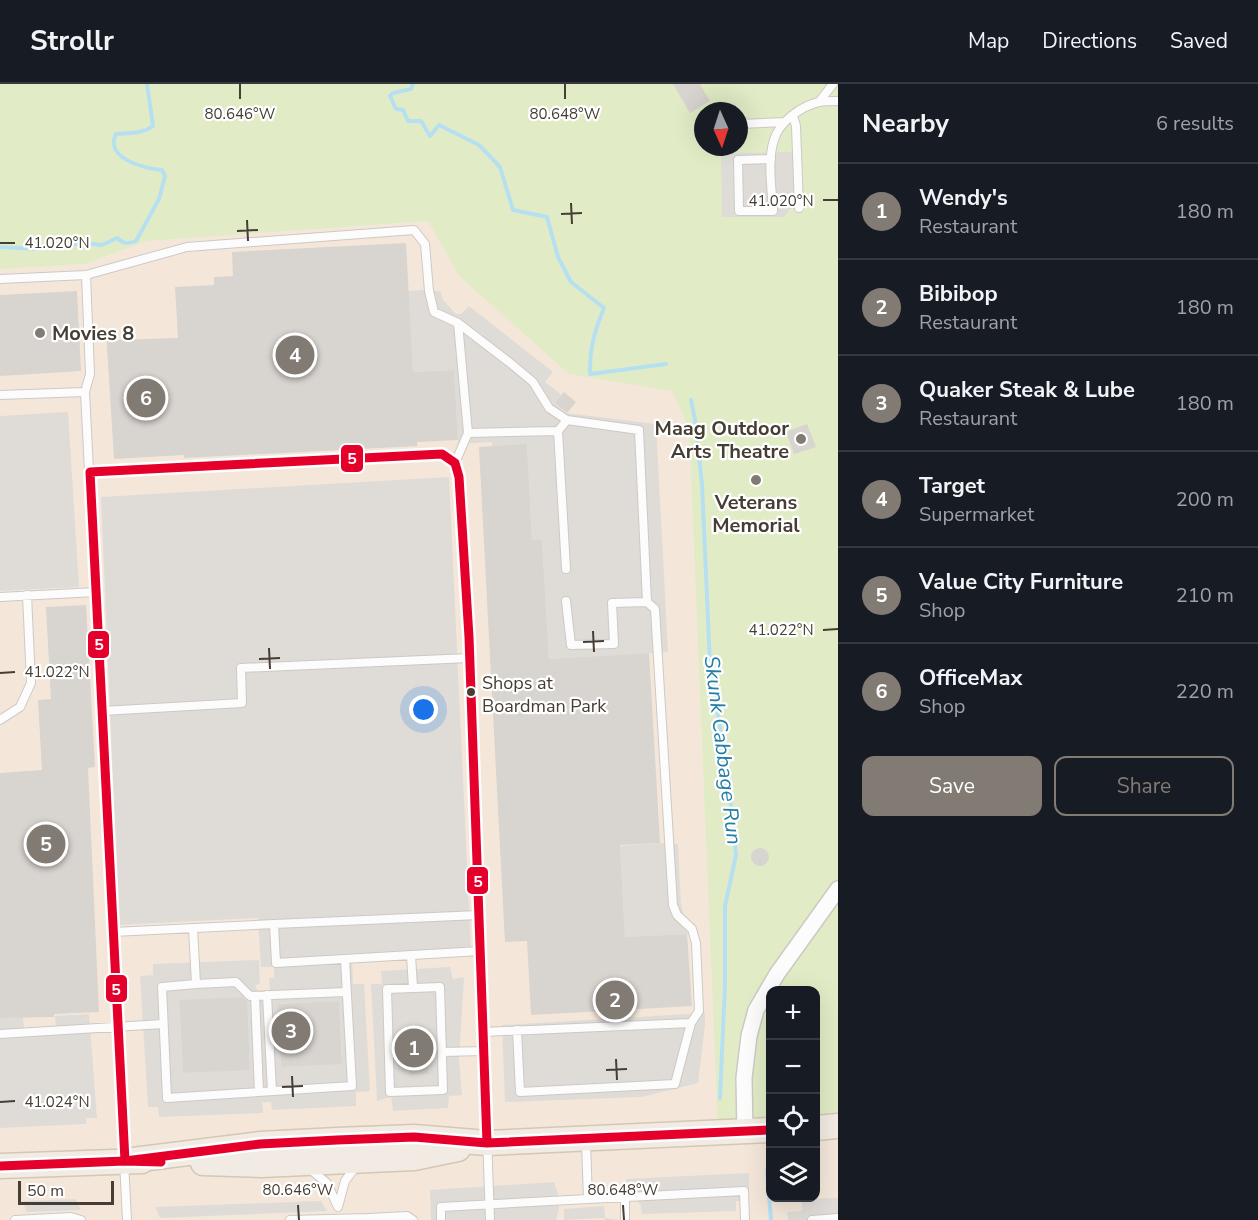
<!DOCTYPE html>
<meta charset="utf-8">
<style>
body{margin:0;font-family:"Nunito Sans",sans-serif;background:#20242c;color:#f1f3f6}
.controls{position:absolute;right:18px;bottom:18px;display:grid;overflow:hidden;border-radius:12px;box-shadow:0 6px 24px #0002}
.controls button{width:54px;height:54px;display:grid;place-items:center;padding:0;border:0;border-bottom:2px solid #363941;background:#171b24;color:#f1f3f6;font:30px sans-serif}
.compass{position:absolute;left:694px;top:18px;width:54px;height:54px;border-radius:50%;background:#171b24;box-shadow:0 6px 24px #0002;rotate:177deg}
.scale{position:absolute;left:18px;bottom:15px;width:96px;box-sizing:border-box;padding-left:6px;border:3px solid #463d34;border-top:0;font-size:16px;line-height:21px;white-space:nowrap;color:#463d34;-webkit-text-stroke:4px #fff;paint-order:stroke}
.you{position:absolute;left:424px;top:626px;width:21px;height:21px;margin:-15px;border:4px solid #fff;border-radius:50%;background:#1a73e8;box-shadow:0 0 0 9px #1a73e833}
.badge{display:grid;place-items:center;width:39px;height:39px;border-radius:50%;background:#827b73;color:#fff;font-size:20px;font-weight:700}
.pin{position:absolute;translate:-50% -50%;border:3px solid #fff;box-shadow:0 2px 6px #0006}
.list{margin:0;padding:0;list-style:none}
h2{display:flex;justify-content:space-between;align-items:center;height:78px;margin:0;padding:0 24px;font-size:26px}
h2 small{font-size:20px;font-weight:400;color:#9ea1a6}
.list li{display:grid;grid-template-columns:39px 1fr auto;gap:18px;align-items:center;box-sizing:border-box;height:96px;padding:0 24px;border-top:2px solid #363941}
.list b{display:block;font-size:22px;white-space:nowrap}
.list p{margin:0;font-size:20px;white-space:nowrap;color:#9ea1a6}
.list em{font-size:20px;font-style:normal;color:#9ea1a6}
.actions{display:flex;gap:12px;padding:18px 24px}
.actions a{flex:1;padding:14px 0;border:2px solid #827b73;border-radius:12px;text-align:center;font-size:21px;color:#827b73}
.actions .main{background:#827b73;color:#fff}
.icon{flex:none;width:33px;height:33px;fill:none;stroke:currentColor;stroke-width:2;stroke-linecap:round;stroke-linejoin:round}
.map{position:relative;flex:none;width:838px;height:1136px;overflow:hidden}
header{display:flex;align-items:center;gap:36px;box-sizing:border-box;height:84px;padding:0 30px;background:#171b24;border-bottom:2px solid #363941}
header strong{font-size:28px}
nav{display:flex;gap:33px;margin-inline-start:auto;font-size:21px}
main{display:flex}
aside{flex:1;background:#171b24}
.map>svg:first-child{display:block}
</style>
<header>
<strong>Strollr</strong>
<nav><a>Map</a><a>Directions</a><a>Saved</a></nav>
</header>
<main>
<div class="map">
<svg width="838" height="1136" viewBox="0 0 838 1136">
<rect width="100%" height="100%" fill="#f0ede8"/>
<path fill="#f4e7da" d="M429,137L459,192L569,289L672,306L689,345L718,1048L770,1046V1114H816V1044L838,1042V1136H0V185L85,180L147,157Z"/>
<path fill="#e1ecc6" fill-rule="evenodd" d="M0,0H838V1042L816,1044V906H770V1046L718,1049L689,345L672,307L569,290L459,192L428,137L147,157L85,180L0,185ZM703,27H739V63H703Z"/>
<path fill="#dfdcd8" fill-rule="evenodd" d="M801,68L803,124L790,125L784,133H722L721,69Z
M421,206L440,207L443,216L456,230H461L469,222L553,288L545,298L562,311L555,319L566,329L656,340L668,568L549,575L542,456H532L527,361L492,362V358L458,360L454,286L413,288L408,207Z
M68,328L79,503L0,507V332Z
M449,393L471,867L352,874L353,900H364L370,1007L356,1008V1022L272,1026L271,1018H262L263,1029L159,1033L158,1023H148L140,892L153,891V880L259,876L260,900L255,901L258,907L264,908L270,906L269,894H274V883H261L258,834L119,841L101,413ZM246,913L250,985L183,989L179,917ZM339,917L342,979L281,983L277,920Z
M660,759L678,760L681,820L688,850L625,853L620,762Z
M450,883L453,895L464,893L459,976L462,1011L449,1012L448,1024L393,1027L391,1013L377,1017L371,900H382L381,887ZM426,944L425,971H429V990L409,991L403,945Z
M705,929V942L698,999L641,1013L505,1018L502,941Z
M89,930L97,1034H86V1040L0,1044V934L23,933L24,944L56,942L55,932Z
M749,1089V1117H736V1127L642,1130L641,1122L626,1102V1095Z
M554,1098L558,1110L559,1125L556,1136H431L430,1106Z
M838,1114V1136H788L787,1128L802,1127V1115Z
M76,1115L81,1126L27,1128L22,1117Z
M321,1117L327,1127L160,1134L155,1123Z
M604,1122L605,1134L619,1136H605L604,1134L564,1136V1125Z"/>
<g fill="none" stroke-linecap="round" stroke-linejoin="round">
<path stroke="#b6e0f1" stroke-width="4" d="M413,0L411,5L393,9L390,12L396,25L403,26L408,37H421L430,52L439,41L479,61L500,83L513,126L547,133L558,173L571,198L604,224C595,246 589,265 590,290L666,280
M0,163L35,165L85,159L102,161L117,154C123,160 128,160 136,157L159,115L165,92L162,86C148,85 115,77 114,60C113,56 115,53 116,50C129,49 142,50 153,42L147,0
M691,316L695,336L702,400L710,580L728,694L736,771L725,822V901L720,1014
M767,1086L771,1136"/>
</g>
<path fill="#d8d4cf" d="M673,0H700L710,17L690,29Z
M406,159L413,288L454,286L458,356L417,358V362L184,374V371L114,375L106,246H117L118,256L178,254L175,203L214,201V193L233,192L232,168Z
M77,207L81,287L0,292V211Z
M564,308L576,318L567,329L555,319Z
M807,340L816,363L794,370L786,348Z
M527,360L532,456H542L549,575L649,569L660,759L620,761L625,853L687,850L692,922L531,931L527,857L505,858L479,363Z
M86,521L95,683L88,684L99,928L54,930V933L0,934V689L42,686L38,616L51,615L46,523Z
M751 773a9 9 0 1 1 18 0a9 9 0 1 1-18 0Z
M243,913L247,917L250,986L183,989L179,916Z
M339,917L342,980L281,983L277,920Z
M426,944L429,990L409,991L408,977H404L403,945Z"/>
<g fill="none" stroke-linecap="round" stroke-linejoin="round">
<defs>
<path id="service" d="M819,18L833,0
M793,32L796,42L799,124
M739,40L784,38
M771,75L738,76L739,127H773C772,105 767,77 774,56C779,38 801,22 819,18C825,17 832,17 838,17
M0,195L86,191L187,163L414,146L425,160L429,207L434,228L458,239L509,278L533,298L549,324L567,336
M458,239L468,349
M85,308L90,290L86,191
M0,311L85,308L127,1136
M558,347L566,485
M455,379L468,349L558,347L567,336L639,346L647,518L612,519L614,560L571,561L566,517
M90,388L442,370L455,379L459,393L469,553L490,1136
M0,513L96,508
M647,518L655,525L673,821L677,831L692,845L696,859L699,927L691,939
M102,627L242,619L241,584L469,574
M0,636L20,623L31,599L27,511
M274,840L479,831
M193,844L196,900L162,903L167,1014L352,1002L345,875
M113,848L274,840L276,879L480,867
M411,871L413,904
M196,900L236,898L250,912L346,908
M440,903L443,1006L390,1008L387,905Z
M267,911L272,1007
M255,912L259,1008
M483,948L691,939L675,1000L520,1008L517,946
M0,950L163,940
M442,968L484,967
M586,1059L588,1115L744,1107L745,1136
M311,1086L327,1099L338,1123L345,1097L357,1081
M625,1113V1136
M369,1134L407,1132L413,1136
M15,1136L71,1133L81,1136
M290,1136L369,1134V1136
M441,1136V1123L588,1115
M812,1136L838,1134"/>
<path id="minor" d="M745,1048L744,994L749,952L756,926L777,890L838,805"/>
<path id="primary" d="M816,1044L838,1042
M125,1077L260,1060L337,1056L414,1053L487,1059L770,1046
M203,1079L262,1081L414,1074L458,1065
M0,1082L142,1077"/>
</defs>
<use href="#service" stroke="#cdc9c4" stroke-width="10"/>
<use href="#minor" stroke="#cdc9c4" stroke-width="18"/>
<use href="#primary" stroke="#d4c7b4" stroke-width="27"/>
<use href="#service" stroke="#fdfcfc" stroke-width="8"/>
<use href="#minor" stroke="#fdfcfc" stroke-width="15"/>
<use href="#primary" stroke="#f1ebe3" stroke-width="24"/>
<defs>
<path id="bus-1" d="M90,388L442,370L455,379L459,393L469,553L487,1059
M90,388L125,1077
M125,1077L260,1060L337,1056L414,1053L487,1059L770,1046
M0,1082L125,1077L161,1078"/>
</defs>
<use href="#bus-1" stroke="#fff" stroke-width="14"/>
<use href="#bus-1" stroke="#e4002b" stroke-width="9"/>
</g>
<path fill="none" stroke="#463d34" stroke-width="2" d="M240,0V15M565,0V15M823,116H838M571,119L572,140M561,130L582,129M247,136L248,157M237,147L258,146M0,159H15M823,546L838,545M593,547L594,568M583,558L604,557M269,564L270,585M259,575L280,574M0,589L15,588M616,975L617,996M606,986L627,985M292,992L293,1013M282,1003L303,1002M0,1018L15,1017M298,1121L299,1136M623,1121L624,1136"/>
<g fill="#827b73" stroke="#fff" stroke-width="2">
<circle cx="40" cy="249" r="6"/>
<circle cx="801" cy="355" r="6"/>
<circle cx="756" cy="396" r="6"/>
</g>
<circle fill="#463d34" stroke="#fff" stroke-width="2" cx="471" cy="608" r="5"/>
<g text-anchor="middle" stroke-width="4.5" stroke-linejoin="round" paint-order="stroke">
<g font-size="18" fill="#463d34" stroke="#fff" text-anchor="start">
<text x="482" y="605">Shops at<tspan x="482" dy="23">Boardman Park</tspan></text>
</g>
<g font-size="20" font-weight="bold" fill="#463d34" stroke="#fff" text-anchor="start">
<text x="52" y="256">Movies 8</text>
<text x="789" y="351" text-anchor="end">Maag Outdoor<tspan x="789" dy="23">Arts Theatre</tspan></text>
<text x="756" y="425" text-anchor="middle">Veterans<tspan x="756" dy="23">Memorial</tspan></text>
</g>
<g font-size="21" font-style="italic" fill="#257ea8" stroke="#fff">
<text transform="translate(723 666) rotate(83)" y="7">Skunk Cabbage Run</text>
</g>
</g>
<g font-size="15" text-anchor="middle" fill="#463d34" stroke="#fff" stroke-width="4.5" stroke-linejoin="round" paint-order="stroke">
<text x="240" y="35">80.646°W</text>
<text x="565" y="35">80.648°W</text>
<text x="781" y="122">41.020°N</text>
<text x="57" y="164">41.020°N</text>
<text x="781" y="551">41.022°N</text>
<text x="57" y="593">41.022°N</text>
<text x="57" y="1023">41.024°N</text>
<text x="298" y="1111">80.646°W</text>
<text x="623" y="1111">80.648°W</text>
</g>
<g stroke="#fff" stroke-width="2">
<rect x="340" y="360" width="24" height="29" rx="6" fill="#e4002b"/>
<rect x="87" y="546" width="23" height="29" rx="6" fill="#e4002b"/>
<rect x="466" y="782" width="23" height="29" rx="6" fill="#e4002b"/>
<rect x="105" y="890" width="23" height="29" rx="6" fill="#e4002b"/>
</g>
<g font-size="16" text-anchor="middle" font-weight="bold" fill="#fff">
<text x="352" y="380">5</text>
<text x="99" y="566">5</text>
<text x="478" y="803">5</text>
<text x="116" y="911">5</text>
</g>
</svg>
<div class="controls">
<button>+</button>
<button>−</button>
<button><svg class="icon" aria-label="locate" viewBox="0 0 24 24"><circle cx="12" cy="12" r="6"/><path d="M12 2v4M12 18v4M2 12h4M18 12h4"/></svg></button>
<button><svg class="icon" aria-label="layers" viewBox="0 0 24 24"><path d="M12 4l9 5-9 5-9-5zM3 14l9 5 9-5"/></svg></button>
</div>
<svg class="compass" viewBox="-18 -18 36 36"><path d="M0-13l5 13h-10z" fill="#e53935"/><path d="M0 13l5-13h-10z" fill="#9ea1a6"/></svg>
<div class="scale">50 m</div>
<div class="you"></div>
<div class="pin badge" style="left:414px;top:964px">1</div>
<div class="pin badge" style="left:615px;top:916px">2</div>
<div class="pin badge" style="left:291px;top:947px">3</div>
<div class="pin badge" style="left:295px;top:271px">4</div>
<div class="pin badge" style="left:46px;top:760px">5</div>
<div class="pin badge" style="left:146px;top:314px">6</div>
</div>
<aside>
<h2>Nearby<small>6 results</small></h2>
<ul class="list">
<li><span class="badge">1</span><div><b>Wendy's</b><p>Restaurant</p></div><em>180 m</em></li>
<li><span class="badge">2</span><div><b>Bibibop</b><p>Restaurant</p></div><em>180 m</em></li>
<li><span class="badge">3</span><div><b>Quaker Steak &amp; Lube</b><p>Restaurant</p></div><em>180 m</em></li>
<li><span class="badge">4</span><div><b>Target</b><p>Supermarket</p></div><em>200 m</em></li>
<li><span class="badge">5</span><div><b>Value City Furniture</b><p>Shop</p></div><em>210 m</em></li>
<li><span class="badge">6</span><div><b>OfficeMax</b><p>Shop</p></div><em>220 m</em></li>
</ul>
<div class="actions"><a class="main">Save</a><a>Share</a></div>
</aside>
</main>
